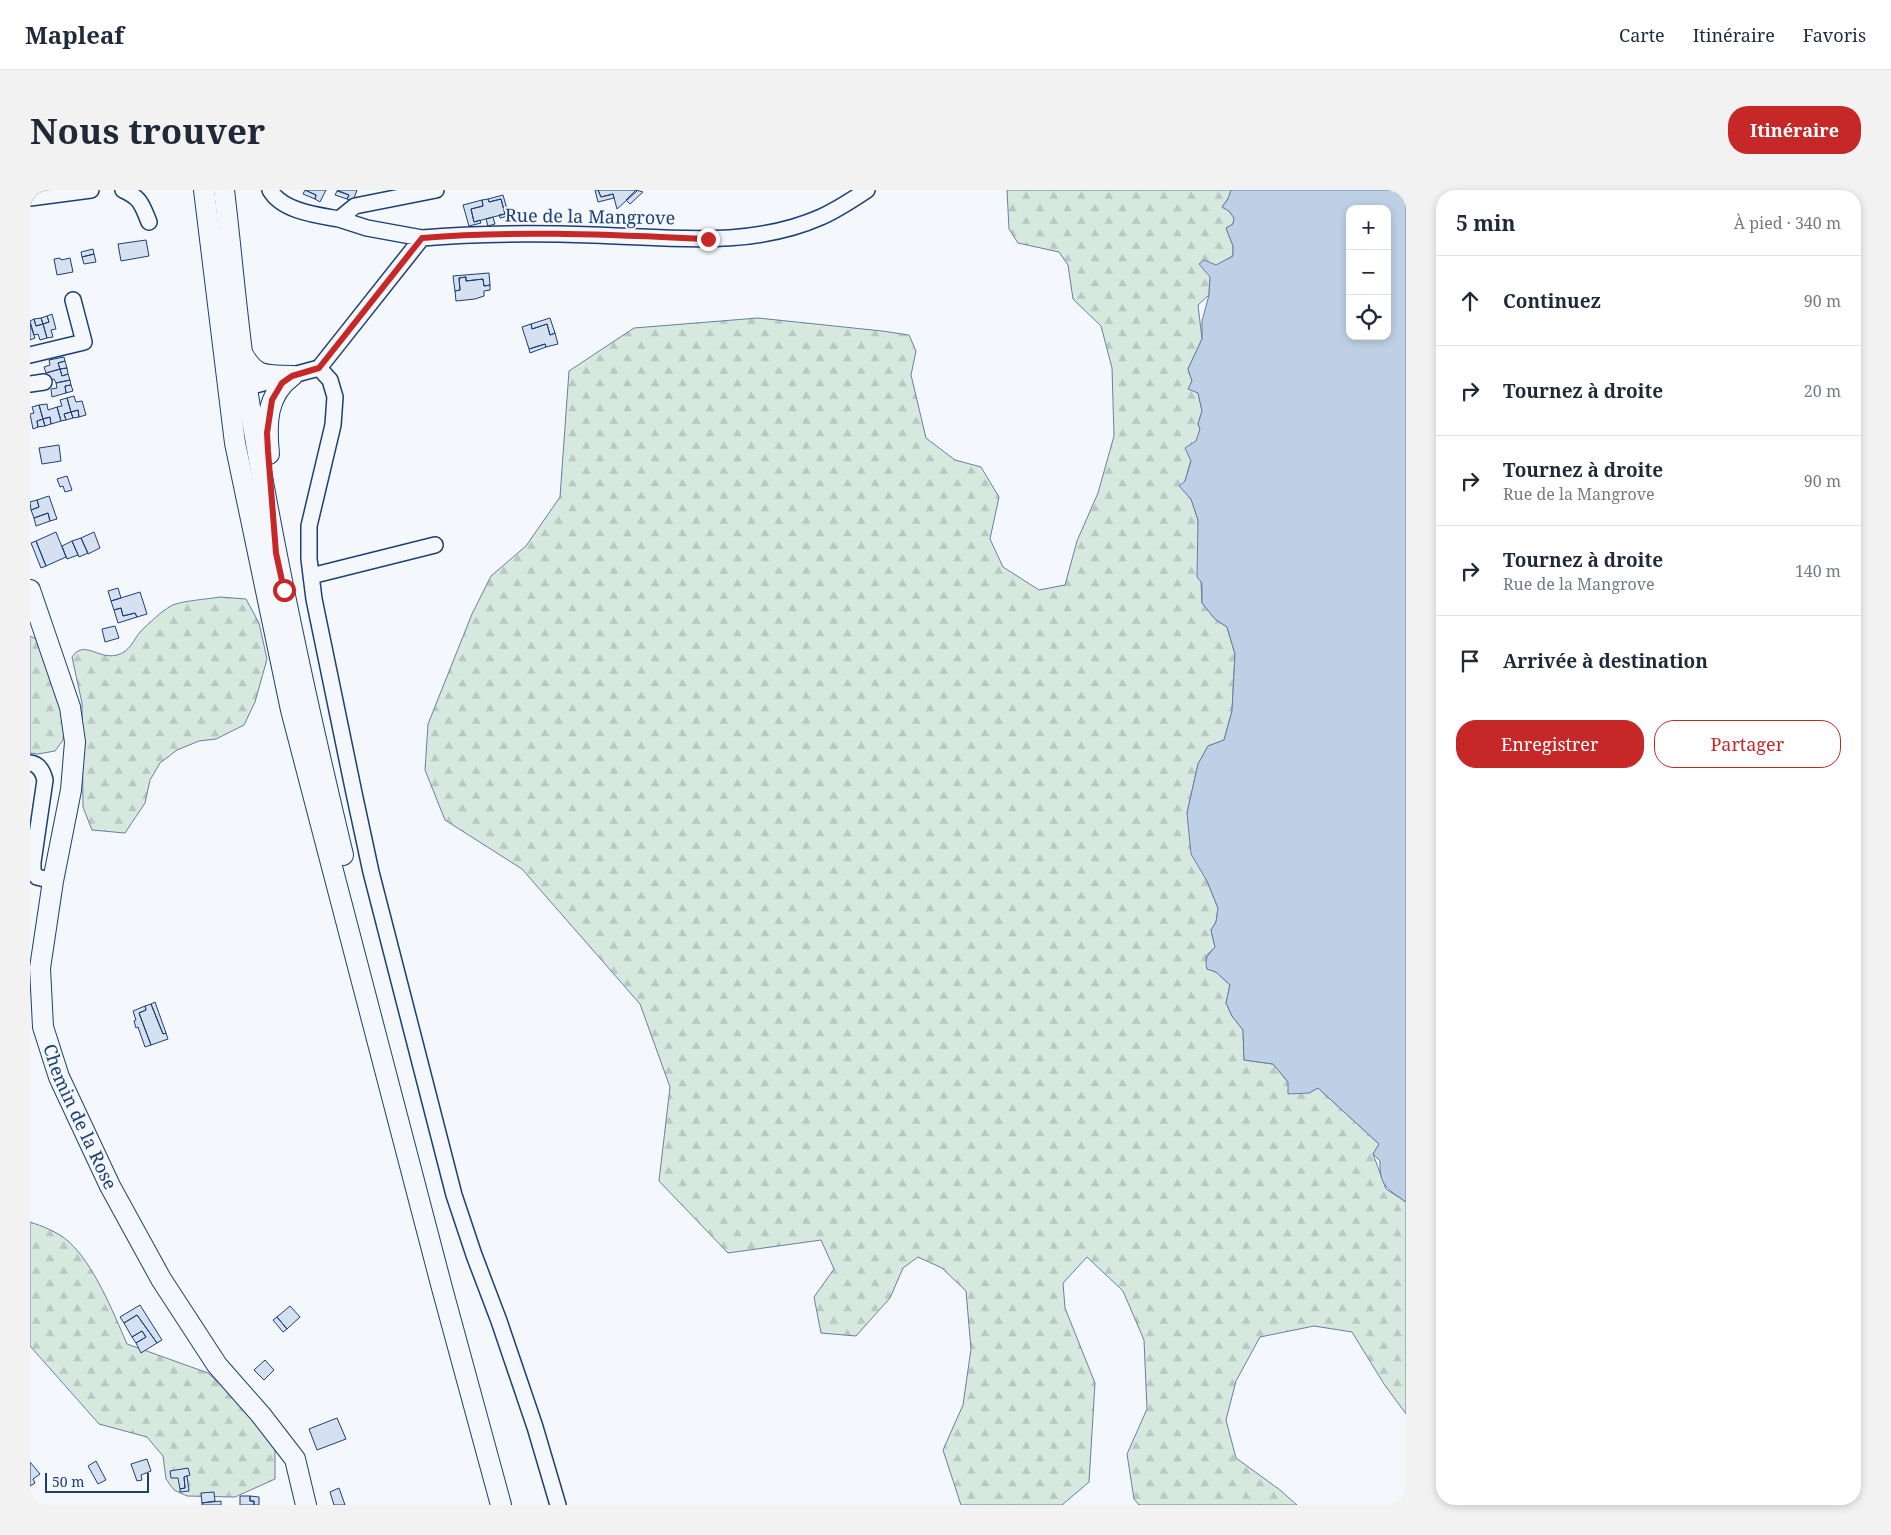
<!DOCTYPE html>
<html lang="fr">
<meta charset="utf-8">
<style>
body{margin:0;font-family:"Noto Serif",serif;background:#f2f2f3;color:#1f2937}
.controls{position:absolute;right:15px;top:15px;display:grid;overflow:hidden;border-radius:10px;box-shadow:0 2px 8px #0003}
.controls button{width:45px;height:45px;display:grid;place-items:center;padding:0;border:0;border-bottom:1px solid #e0e1e3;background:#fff;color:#1f2937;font:25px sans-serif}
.scale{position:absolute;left:15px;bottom:12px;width:104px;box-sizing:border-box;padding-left:5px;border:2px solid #1d3f73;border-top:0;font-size:14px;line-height:18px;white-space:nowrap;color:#1d3f73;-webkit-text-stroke:4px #f4f7fb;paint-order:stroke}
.stop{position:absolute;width:15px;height:15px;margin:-11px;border:4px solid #c62828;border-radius:50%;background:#fff}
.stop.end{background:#c62828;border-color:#fff;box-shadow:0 1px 5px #0008}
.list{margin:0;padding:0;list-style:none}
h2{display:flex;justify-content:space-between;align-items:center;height:65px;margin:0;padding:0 20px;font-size:21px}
h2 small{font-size:16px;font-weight:400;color:#747a83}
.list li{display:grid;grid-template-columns:32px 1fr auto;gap:15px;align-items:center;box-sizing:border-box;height:90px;padding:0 20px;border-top:1px solid #e0e1e3}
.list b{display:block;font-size:19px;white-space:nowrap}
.list p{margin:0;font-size:16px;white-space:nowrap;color:#747a83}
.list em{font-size:16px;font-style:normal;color:#747a83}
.actions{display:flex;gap:10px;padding:15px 20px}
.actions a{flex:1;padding:11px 0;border:1px solid #c62828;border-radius:20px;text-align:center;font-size:18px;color:#c62828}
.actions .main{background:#c62828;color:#fff}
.icon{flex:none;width:28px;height:28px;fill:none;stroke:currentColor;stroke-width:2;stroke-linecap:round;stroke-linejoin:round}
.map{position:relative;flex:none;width:1376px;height:1315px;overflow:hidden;border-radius:20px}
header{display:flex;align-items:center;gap:30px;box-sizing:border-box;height:70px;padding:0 25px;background:#fff;border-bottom:1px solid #e0e1e3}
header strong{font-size:24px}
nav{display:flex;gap:28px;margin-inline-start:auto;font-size:18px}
.intro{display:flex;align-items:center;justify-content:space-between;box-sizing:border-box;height:120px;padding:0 30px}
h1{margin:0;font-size:35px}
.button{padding:12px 22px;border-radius:20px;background:#c62828;color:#fff;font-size:18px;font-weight:700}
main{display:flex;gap:30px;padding:0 30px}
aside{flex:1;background:#fff;border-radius:20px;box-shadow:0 2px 8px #0003}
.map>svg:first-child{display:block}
</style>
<header>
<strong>Mapleaf</strong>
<nav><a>Carte</a><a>Itinéraire</a><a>Favoris</a></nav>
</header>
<div class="intro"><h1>Nous trouver</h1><a class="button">Itinéraire</a></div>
<main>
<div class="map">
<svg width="1376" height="1315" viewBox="0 0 1376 1315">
<defs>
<pattern id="forest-firs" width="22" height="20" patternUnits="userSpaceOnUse" patternTransform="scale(1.25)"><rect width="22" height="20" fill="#d7e8df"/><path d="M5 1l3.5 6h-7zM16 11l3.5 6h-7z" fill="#b8c8c3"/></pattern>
</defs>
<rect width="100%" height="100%" fill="#f4f7fb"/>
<path fill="url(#forest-firs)" stroke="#687fa3" d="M977,0H1201L1199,7L1192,17L1199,21L1204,28L1203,34L1196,38L1203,56V66C1181,78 1180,79 1179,105L1168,115L1172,149L1158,179L1162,191L1159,199L1168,202L1172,221L1168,234L1170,239L1155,291L1168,330L1172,413L1185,429L1197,437L1205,464L1202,521L1194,550L1178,556L1168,574L1157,623L1177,691L1188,718L1186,732L1181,740L1185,757L1176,766L1177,779L1186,782L1200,795L1196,813L1202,826L1213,840L1214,870L1243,874L1258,892L1279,903L1288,898L1349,954L1343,964L1356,999L1376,1012V1224L1354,1194L1322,1142L1284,1136L1230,1147L1206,1191L1196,1230L1206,1268L1250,1300L1267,1315H1109L1104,1309L1097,1264L1117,1219L1114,1150L1093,1101L1057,1067L1033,1093L1035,1118L1065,1193L1059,1292L1032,1315H931L913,1260L933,1215L941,1159L936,1101L912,1078L888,1067L873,1078L860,1108L826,1146L791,1143L784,1107L804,1079L791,1050L698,1063L629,991L640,897L610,814L492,679L415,630L395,580L398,534L442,424L461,386L496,356L530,307L539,181L604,138L728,128L852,141L879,145L886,161L881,185L896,248L925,270L951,277L969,307L960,349L973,377L1009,400L1035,395L1047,351L1068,303L1084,246L1082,178L1071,136L1043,109L1038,75L1029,62L988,53L979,39Z
M190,407L216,409L229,433L237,469L225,512L214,535L186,549L169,551L147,560L130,573L120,590L115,613L95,643L62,640L53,617L52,513L42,467C54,449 68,470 87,465C100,462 103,450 111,441C118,434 133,420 141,416C149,411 179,409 190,407Z
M0,446L10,451L35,530L33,550L25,561L8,564L0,563Z
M0,1032C12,1036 28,1042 38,1051C64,1074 83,1122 97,1154L178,1183L213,1216L245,1257V1289L205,1307L157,1306L144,1300L136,1289L133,1266L117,1247L69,1234L0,1156Z"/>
<path fill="#bed0e5" stroke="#687fa3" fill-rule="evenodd" d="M1201,0H1376V1012C1358,999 1349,996 1350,971L1343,964L1349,954L1288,898L1279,903L1258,904V892L1243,874L1214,870L1213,840L1202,826L1196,813L1200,795L1186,782L1177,779C1174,768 1178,765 1185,757L1181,740L1186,732L1188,718L1177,691L1161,664L1157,623L1168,574L1178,556L1194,550L1202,521L1205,464L1197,437L1185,429L1172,413V393L1167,387L1168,330L1161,309L1149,296L1155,291L1161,271L1155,258L1166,251L1170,239L1168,234L1172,221L1168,203L1158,199L1162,191L1158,179L1172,149V131L1179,105L1180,87L1169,74L1174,70L1186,75L1203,66V56L1196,38L1203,34L1204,28L1199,21L1192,17L1198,9ZM1320,19H1357V146H1320Z"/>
<path fill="#d5e0f0" stroke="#1d3f73" d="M275,0L286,5L285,9L273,4Z
M275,0H296L290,12L285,9L286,5Z
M307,0H327L323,11L317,9L319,5Z
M565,0H568L571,7L583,4L584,8L568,12Z
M568,0H606L607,1L587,19L583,4L571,7Z
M606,0L613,2L600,14L596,10Z
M307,1L319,5L317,9L305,5Z
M473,5L479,26L470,28L469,25L475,24L471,9L459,12L458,9Z
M458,9L459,12L471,9L475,24L444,32L441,19L453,16L452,10Z
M452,10L453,16L441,19L444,32L450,30L451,33L439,36L433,15Z
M463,27L465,34L458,36L456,29Z
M116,50L119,66L91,71L88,54Z
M63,59L64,64L52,67L51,62Z
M64,64L66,72L54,74L52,67Z
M30,68L31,70L40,68L43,82L27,85L24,69Z
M459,83L460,95L454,96L453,89L436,91V87L429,88L430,100L425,101L423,86Z
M436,87V91L453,89L454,96L460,95V100L454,101V106L445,109L426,111L425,101L430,100L429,88Z
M22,124L26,139L21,140L23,147L17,148L13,134L19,132L17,126Z
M17,126L19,132L13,134L11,128Z
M11,128L13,134L6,136L4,129Z
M520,128L525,143L520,145L517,134L502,139L501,134Z
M4,129L6,136L13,134L17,148L10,150L8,144L4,145L0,131Z
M0,134L5,148L0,150Z
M501,134L502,139L517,134L520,145L525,143L528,154L516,157L515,154L499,159L492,137Z
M515,154L516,157L500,163L499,159Z
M34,167L35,171L28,173L30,179L16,183L14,177L20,175L19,170Z
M35,171L37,178L30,179L28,173Z
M37,178L38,184L32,186L30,179Z
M30,179L32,186L38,184L40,190L26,193L24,189L18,191L16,183Z
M40,190L41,195L35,196L36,203L22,207L21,199L27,198L26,193Z
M41,195L43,201L36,203L35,196Z
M44,206L46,212L52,211L56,225L49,227L48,220L41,222L37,208Z
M37,208L41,222L34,224L36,230L31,231L27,217L32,216L30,210Z
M17,214L18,220L27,217L31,231L21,234L20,227L13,229L9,215Z
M9,215L13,229L7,231L8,237L3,239L0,224L4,223L2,217Z
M48,220L49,227L43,228L41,222Z
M41,222L43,228L36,230L34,224Z
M20,227L21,234L15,236L13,229Z
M13,229L15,236L8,237L7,231Z
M29,255L31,271L12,274L9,258Z
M37,286L42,300L35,302L33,296L30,297L27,289Z
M19,306L27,329L20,331L18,323L4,328L1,320L9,317L7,310Z
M7,310L9,317L1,320L0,312Z
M18,323L20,331L6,336L4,328Z
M26,342L36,367L16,376L6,351Z
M64,342L70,358L58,364L51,348Z
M51,348L58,363L49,367L42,351Z
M6,351L16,376L11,378L1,353Z
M42,351L48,365L37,369L32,356Z
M88,398L91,408L81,411L78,401Z
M110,402L117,424L107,427L105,423L93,426L91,418L84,420L81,411Z
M91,418L93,426L105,423L107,427L88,433L84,420Z
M85,436L89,448L75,452L72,439Z
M125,812L136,843L133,844L121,814Z
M121,814L133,844L136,843L138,849L121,855L109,823L116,820L115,816Z
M115,816L116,820L109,823L121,855L115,857L108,837L106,838L104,831L106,830L103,821Z
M110,1115L132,1150L127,1153L107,1125L94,1133L90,1127Z
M260,1116L270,1127L257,1139L247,1127Z
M107,1125L127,1153L111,1163L106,1153L116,1147L112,1141L102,1147L94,1133Z
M247,1127L257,1139L253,1142L243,1130Z
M112,1141L116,1147L106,1153L102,1147Z
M235,1170L244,1180L234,1190L224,1180Z
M307,1228L316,1249L287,1260L279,1239Z
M117,1269L121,1281L111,1285L112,1290L107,1291L101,1274Z
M66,1271L76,1290L68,1294L58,1276Z
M0,1272L10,1284L3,1289L5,1293L0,1296Z
M158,1278L160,1285L154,1287L155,1298L150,1299L148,1288H141L140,1281Z
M157,1286L159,1301L150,1302V1299L155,1298L154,1287Z
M309,1298L315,1315H304L300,1302Z
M184,1302L185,1311L172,1313L171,1303Z
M210,1306H220V1311H224V1315H210Z
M220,1306L229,1307V1315H224V1311H220Z
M191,1311V1315H172V1313Z"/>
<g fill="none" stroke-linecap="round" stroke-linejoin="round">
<defs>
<path id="minor" d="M93,0C111,8 112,15 119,32
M240,0C252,21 286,25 309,29
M0,8L61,0
M392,48L337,38L309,29L325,16L406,0
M0,165L54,152L43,110
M289,178L300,190L305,207L303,235L279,336V369L284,409L324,603L341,682L424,1005L444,1065L469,1131L505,1237L528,1315
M0,194L14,192
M207,200L289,178L392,48C449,43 506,43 563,45C639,47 719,59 791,27C807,20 822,10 837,0
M281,386L405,355
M0,573C9,574 13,582 15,590L3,672V682L7,687L23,691"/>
<g id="major">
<path d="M174,0L205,253L261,520L412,1098L471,1315"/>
<path d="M194,0C202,66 207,133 217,199C242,355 276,511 313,665"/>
<path d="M212,163C226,188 235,185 262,186"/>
<path d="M239,264C236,234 236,205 262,186"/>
<path id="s1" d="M0,400L40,517L45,552L41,600L23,691L10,778L13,837L29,887L80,996L131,1089L187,1175L231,1225L265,1269L276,1315"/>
</g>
</defs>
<use href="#minor" stroke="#1d3f73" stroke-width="18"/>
<use href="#major" stroke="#1d3f73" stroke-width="22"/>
<use href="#minor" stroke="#f4f7fb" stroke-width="15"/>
<use href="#major" stroke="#f4f7fb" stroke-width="20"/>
</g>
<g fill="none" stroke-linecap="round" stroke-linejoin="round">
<path stroke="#c62828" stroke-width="6" d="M254,400L246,363L238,261L237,243L242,210L252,193L262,186L289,178L392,48C487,40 583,45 678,49"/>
</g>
<g text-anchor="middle" stroke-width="4" stroke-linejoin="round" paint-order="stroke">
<g font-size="18" fill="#1d3f73" stroke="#f4f7fb">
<text transform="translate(560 27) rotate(1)" y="6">Rue de la Mangrove</text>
<text dy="6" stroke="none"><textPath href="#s1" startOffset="544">Chemin de la Rose</textPath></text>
</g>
</g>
</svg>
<div class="controls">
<button>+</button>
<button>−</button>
<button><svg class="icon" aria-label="locate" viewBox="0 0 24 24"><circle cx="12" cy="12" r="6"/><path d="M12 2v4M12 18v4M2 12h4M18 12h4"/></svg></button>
</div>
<div class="scale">50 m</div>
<div class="stop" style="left:254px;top:400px"></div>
<div class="stop end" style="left:678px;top:49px"></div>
</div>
<aside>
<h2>5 min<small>À pied · 340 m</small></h2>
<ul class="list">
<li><svg class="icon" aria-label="ahead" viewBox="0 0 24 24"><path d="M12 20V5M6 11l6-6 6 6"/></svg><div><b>Continuez</b></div><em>90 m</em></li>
<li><svg class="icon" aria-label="right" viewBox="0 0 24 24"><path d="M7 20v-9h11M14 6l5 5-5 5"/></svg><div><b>Tournez à droite</b></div><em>20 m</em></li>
<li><svg class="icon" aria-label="right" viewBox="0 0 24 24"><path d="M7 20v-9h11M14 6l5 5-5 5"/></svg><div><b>Tournez à droite</b><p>Rue de la Mangrove</p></div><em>90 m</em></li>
<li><svg class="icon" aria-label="right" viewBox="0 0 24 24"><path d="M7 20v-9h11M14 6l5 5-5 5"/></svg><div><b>Tournez à droite</b><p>Rue de la Mangrove</p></div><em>140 m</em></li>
<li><svg class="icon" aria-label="arrive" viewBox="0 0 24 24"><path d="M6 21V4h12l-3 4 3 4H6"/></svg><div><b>Arrivée à destination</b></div></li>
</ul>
<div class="actions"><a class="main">Enregistrer</a><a>Partager</a></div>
</aside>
</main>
